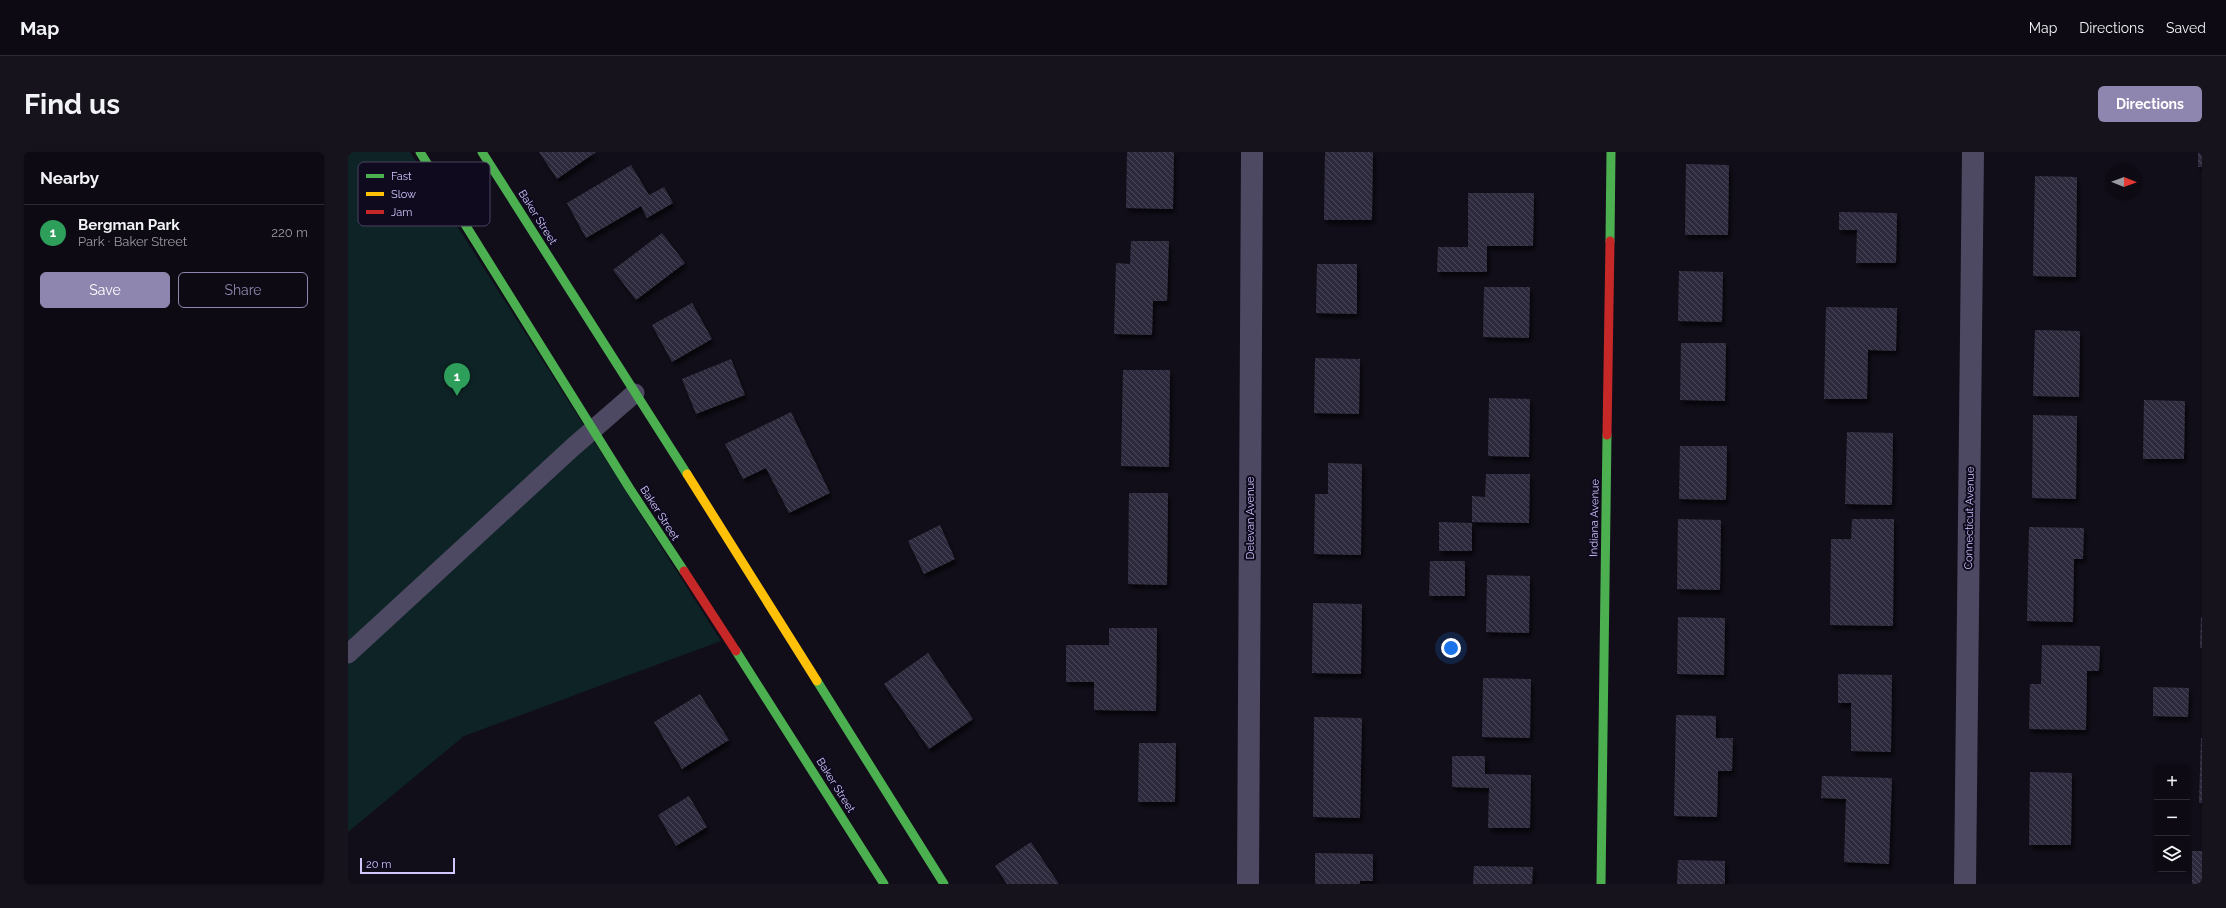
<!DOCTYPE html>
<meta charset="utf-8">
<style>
body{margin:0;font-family:Raleway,sans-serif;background:#16131c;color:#f1f3f6}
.controls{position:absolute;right:12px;bottom:12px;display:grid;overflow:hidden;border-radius:6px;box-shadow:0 1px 3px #0004}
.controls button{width:36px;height:36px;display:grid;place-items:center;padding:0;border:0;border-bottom:1px solid #2d2b33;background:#0d0a13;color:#f1f3f6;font:20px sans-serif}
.compass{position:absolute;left:1758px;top:12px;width:36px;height:36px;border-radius:50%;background:#0d0a13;box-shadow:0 1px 3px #0004;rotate:91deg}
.scale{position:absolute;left:12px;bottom:10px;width:95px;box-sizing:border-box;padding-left:4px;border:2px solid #d2c6ff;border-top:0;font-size:11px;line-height:14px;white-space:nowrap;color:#d2c6ff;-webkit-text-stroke:3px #0f0a1d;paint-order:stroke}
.you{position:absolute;left:1103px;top:496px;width:14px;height:14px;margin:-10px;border:3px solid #fff;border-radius:50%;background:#1a73e8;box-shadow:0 0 0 6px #1a73e833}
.badge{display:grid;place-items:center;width:26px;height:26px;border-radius:50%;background:#8e86ae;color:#fff;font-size:13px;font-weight:700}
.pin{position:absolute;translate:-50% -33px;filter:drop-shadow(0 1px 2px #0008)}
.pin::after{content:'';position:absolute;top:21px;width:14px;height:12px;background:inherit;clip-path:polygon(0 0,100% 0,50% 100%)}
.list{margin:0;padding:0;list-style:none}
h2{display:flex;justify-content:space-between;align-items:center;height:52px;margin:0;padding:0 16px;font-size:17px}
h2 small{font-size:13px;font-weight:400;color:#9a9aa0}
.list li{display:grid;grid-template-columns:26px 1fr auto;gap:12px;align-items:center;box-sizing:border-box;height:56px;padding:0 16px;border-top:1px solid #2d2b33}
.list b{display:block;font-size:15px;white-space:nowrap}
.list p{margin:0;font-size:13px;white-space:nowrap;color:#9a9aa0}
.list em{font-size:13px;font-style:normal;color:#9a9aa0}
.actions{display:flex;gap:8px;padding:12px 16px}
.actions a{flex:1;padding:9px 0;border:1px solid #8e86ae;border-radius:6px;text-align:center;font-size:14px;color:#8e86ae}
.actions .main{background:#8e86ae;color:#fff}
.icon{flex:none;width:22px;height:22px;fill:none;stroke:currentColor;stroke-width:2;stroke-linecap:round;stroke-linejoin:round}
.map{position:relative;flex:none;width:1854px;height:732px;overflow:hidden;border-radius:6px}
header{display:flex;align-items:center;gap:24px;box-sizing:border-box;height:56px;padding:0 20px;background:#0d0a13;border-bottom:1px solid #2d2b33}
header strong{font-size:19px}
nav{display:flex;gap:22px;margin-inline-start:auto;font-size:14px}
.intro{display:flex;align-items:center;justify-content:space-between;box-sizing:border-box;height:96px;padding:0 24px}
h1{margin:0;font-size:28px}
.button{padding:10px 18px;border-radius:6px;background:#8e86ae;color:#fff;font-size:14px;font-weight:700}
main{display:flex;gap:24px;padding:0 24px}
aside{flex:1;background:#0d0a13;border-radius:6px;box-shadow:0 1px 3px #0004}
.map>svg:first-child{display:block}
</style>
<header>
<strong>Map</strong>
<nav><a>Map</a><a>Directions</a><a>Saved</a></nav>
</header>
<div class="intro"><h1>Find us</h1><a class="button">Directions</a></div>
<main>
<aside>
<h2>Nearby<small></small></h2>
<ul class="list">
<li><span class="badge" style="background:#2e9e5b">1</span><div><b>Bergman Park</b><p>Park · Baker Street</p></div><em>220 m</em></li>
</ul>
<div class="actions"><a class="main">Save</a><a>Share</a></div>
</aside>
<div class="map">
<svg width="1854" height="732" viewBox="0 0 1854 732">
<defs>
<pattern id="building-back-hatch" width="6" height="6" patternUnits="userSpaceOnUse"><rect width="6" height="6" fill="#2f2b3c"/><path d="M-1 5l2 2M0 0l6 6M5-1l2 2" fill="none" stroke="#4c4859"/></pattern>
<filter id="shadow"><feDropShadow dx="2.5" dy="4.5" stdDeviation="2" flood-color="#0009"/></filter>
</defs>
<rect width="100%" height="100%" fill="#110e19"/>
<path fill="#0e2325" d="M0,0H62L373,489L116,584L0,680Z"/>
<path fill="url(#building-back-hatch)" filter="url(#shadow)" d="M191,0H248L209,27Z
M779,0H826L825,57L778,56Z
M977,0H1025L1024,68H976Z
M1850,0H1854V15H1850Z
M1338,12L1381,13L1380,83H1337Z
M283,13L301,43L316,35L325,51L299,66L293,54L238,86L219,51Z
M1687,24L1729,25L1728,125L1685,124Z
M1120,41H1186L1185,94H1139V120H1089L1090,95H1120Z
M1491,60L1549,61L1548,111H1508L1509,78H1491Z
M314,81L337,111L288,148L265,118Z
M783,89H821L819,149H805L804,183L766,182L768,111L782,112Z
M969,112H1009V162L968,161Z
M1331,119L1375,120L1374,170L1330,169Z
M1136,135H1182L1181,186L1135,185Z
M344,151L364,187L324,210L304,173Z
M1478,155L1549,156L1548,199L1520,198L1519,247H1476Z
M1687,178L1732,179L1731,245L1685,244Z
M1333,191H1378L1377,249L1332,248Z
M967,206L1012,207L1011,262L966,261Z
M383,207L397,243L348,262L334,227Z
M775,218H822L821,315L773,314Z
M1141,246L1182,247L1181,305L1140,304Z
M1796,248L1837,249L1836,307H1795Z
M443,260L482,341L441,361L418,316L395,327L377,292Z
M1685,263L1729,264L1728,347L1684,346Z
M1499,280L1545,281L1544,353L1497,352Z
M1332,294H1379L1378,348L1331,347Z
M980,311L1014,312L1013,403L966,402L967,342H980Z
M1138,322H1182L1181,371L1124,370V344L1137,345Z
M781,341H820L819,433L780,432Z
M1330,367L1373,368L1372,438L1329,437Z
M1504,367H1546L1545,474L1482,473L1483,387H1503Z
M1091,370L1124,371V399H1091Z
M592,373L607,407L576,422L560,389Z
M1681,375L1736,376L1735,407H1726L1725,470L1679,469Z
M1082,409H1117V444H1081Z
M1139,423L1182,424L1181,481L1138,480Z
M965,451L1014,452L1013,522L964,521Z
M1330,465L1377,466L1376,523L1329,522Z
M1853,465H1854V496H1852Z
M761,476H809L808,559L746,558V530H718V493H761Z
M1694,493L1752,494L1751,519H1739L1738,578L1681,577L1682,532H1693Z
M580,501L625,567L581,597L536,532Z
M1490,522L1544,523L1543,600L1503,599V551H1490Z
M1135,526L1183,527L1182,586L1134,585Z
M1805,535L1841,536L1840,565L1805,564Z
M352,542L381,588L334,617L306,570Z
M1328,563L1368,564V586H1385L1384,619H1370L1369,665L1326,664Z
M966,565L1014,566L1012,666L965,665Z
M1853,586H1854V651H1851Z
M791,591H828L827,650H790Z
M1104,604H1137V622L1183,623L1182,676H1140L1141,636L1104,635Z
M1682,620L1724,621L1723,693H1681Z
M1474,624L1544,626L1541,712L1496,710L1498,647L1473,646Z
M341,644L359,675L328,694L310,663Z
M683,690L711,732H659L647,714Z
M1844,699H1854V732H1844Z
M967,701L1025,702V729H1012V732H967Z
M1330,708L1377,709V732H1329Z
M1126,714L1185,715L1184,732H1125Z"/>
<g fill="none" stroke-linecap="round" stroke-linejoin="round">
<path stroke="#4d4962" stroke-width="19" d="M0,502L225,295L287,241"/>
<path stroke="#4d4962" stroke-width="22" d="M900,732L904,0
M1617,732L1625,0"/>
<path stroke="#4caf50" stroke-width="9" d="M72,0L282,337L336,419
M134,0L339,322
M1262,89L1263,0
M388,499L536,732
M469,529L596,732
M1253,732L1259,283"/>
<path stroke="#ffc107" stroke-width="9" d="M339,322L469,529"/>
<path stroke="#c62828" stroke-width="9" d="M1259,283L1262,89
M336,419L388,499"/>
</g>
<g text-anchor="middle" stroke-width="4" stroke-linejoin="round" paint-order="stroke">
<g font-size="11" fill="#d2c6ff" stroke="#0f0a1d">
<text transform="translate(190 65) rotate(58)" y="4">Baker Street</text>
<text transform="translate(312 361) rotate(57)" y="4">Baker Street</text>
<text transform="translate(902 366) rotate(-90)" y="4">Delevan Avenue</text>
<text transform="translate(1246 366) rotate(-89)" y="4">Indiana Avenue</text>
<text transform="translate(1621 366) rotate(-89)" y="4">Connecticut Avenue</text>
<text transform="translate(488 633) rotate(58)" y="4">Baker Street</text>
</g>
</g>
<rect x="10" y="10" width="132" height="64" rx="6" fill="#0f0a1d" stroke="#4a4261" stroke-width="1"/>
<rect x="18" y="22" width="18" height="4" fill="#4caf50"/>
<rect x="18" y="40" width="18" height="4" fill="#ffc107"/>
<rect x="18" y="58" width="18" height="4" fill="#c62828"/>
<g font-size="11" fill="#d2c6ff">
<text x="43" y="28">Fast</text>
<text x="43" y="46">Slow</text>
<text x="43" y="64">Jam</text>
</g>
</svg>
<div class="controls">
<button>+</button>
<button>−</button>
<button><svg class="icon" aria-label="layers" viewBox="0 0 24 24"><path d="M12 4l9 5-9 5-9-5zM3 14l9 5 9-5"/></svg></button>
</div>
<svg class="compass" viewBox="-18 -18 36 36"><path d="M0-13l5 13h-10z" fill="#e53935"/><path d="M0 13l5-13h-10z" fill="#9a9aa0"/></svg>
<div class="scale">20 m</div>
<div class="you"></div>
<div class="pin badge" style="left:109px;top:244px;background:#2e9e5b">1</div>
</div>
</main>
